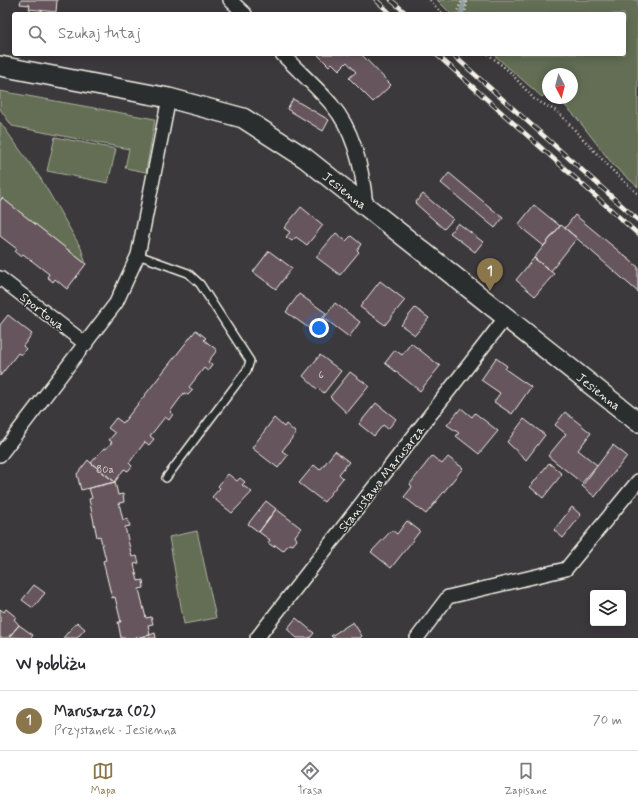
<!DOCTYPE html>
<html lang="pl">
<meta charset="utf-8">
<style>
body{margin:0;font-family:Mynerve,sans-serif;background:#f2f2f3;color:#2b2b33}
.controls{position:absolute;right:12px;bottom:12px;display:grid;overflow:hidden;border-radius:4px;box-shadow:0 2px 10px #0003}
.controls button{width:36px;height:36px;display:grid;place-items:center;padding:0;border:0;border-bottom:1px solid #e1e1e2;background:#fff;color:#2b2b33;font:20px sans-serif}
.compass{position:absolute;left:542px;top:68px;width:36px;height:36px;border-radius:50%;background:#fff;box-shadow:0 2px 10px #0003;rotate:173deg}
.you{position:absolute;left:319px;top:328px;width:14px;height:14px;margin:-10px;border:3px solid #fff;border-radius:50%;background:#1a73e8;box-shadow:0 0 0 6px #1a73e833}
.badge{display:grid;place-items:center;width:26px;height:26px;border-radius:50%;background:#8a764a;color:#fff;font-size:13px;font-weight:700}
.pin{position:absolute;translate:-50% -33px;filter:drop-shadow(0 1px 2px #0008)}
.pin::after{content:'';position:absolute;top:21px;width:14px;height:12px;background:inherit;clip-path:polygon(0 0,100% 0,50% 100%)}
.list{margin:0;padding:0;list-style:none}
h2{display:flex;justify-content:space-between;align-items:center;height:52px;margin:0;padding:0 16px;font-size:17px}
h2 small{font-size:13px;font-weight:400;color:#7c7c81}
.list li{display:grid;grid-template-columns:26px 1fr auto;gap:12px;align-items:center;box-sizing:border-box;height:60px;padding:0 16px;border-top:1px solid #e1e1e2}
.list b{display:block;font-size:15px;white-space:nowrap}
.list p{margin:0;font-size:13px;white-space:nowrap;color:#7c7c81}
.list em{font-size:13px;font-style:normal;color:#7c7c81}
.icon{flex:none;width:22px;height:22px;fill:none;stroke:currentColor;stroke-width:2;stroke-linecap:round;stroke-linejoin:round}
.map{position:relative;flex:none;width:638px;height:638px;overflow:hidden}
.search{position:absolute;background:#fff;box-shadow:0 2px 10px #0003;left:12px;right:12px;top:12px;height:44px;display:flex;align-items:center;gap:10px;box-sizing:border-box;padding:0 14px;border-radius:4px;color:#7c7c81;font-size:15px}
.sheet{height:112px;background:#fff}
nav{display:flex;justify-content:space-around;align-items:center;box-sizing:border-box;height:56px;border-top:1px solid #e1e1e2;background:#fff;font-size:11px;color:#7c7c81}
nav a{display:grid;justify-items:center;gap:2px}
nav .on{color:#8a764a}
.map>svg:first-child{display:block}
</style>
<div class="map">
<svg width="638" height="638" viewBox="0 0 638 638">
<rect width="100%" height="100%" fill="#3c393c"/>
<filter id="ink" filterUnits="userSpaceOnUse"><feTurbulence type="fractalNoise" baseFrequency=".025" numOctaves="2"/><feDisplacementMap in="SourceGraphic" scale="8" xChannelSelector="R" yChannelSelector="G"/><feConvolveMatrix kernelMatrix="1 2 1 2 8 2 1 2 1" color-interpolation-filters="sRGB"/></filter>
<g filter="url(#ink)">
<path fill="#636e55" stroke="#acb09e" d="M437,0H638V187L614,166L576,117L558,98H572V74H548V91L542,97L493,54H624V14H451Z
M0,91L155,119L146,172L125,168L129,149L12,126L0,109Z
M0,122L41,179L81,248L86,264L2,198L0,201Z
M55,137L116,149L108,183L47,171Z
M197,531L216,618L184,624L169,537Z"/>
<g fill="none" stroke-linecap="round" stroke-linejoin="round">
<path stroke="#909ea1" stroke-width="5" d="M461,14L465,0"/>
</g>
<path fill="#66555d" stroke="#f4f1e8" d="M21,0H57L56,12L29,9L30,5L20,4Z
M317,54H361L391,85L373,102L349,78L356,72L347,62L339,70L332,63L329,66Z
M293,99L329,120L323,131L287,109Z
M449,173L503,218L495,228L441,183Z
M423,194L453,219L444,229L415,203Z
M2,198L86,264L67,289L55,279L53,282L47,277L49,274L23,254L21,257L15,252L17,249L0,236V201Z
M534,205L560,226L544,246L518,225Z
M301,207L323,225L307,245L296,237L292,241L286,237L290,232L284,228Z
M575,215L638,267V292L565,228Z
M458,223L483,242L475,252L450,233Z
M561,225L577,238L551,271L534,258Z
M336,233L346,241L351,236L361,244L357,250L359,252L340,275L316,257Z
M269,251L292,268L276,289L253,272Z
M534,258L554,274L535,296L516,280Z
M380,281L405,300L385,325L360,307Z
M299,294L326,313L313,331L286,312Z
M335,303L360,322L349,337L324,318Z
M415,308L429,318L415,335L401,325Z
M8,315L32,334L23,346L26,349L21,355L18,353L0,376V325Z
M196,330L206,338L204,340L217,350L208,362L212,365L208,371L204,368L189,387L193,390L188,395L184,393L170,412L173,414L169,420L165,417L150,436L154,439L149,445L145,442L129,463L132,466L128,471L124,469L115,482L91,463L104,448L106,449L112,442L109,440L115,433L108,428L116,418L123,423Z
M411,343L440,366L420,391L385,363L395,350L402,355Z
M320,355L341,371L324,393L318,388L317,389L303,376Z
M496,358L507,366L505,369L531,387L512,414L494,402L500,393L481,380Z
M350,372L369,386L347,413L330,397Z
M376,403L396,419L388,429L383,425L374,436L359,424Z
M461,408L472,417L475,413L498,431L479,454L456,436L459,433L447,425Z
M565,412L591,433L578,450L597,465L582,483L548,456L566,434L555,425Z
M274,418L284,427L286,424L296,433L282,451L288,455L278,468L252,448Z
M524,419L545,435L526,460L507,442Z
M613,445L627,456L595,497L582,486Z
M335,451L349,462L339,474L343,478L324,502L299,483L314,465L320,470Z
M432,456L442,464L448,457L463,468L426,514L404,497L412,487L410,484Z
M88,460L91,463L115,482L81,490L77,474Z
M549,463L562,474L543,498L530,487Z
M228,474L237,481L240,478L245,482L242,485L252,492L232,513L212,497L220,488L218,486Z
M115,482L118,495L123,494L124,502L119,503L123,520L128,519L130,526L125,527L132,557L137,556L139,563L134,564L138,581L143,580L144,588L139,589L146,618L151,617L153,624L148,625L150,635L136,638H121L118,622H121L115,597L112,598L103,561L106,560L100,536L97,537L89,499L92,498L89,488Z
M266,501L276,509L259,532L248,524Z
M572,507L581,515L563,538L554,530Z
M276,509L301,528L295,536L297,540L293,545L289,544L283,551L275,545L274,547L268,543L270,540L259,532Z
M407,521L420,531L391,568L371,552L392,530L397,534Z
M34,585L45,593L33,608L22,600Z
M0,609L4,612L6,609L16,617L14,619L19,625L8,638H0Z
M296,618L314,633L310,638H297L287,629Z
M77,622L85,629L77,638H63Z
M353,622L362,636L360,638H333L331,636Z
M19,625L33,635L31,638L9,637Z
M155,633L156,638H136L150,635Z"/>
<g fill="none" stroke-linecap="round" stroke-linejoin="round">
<defs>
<path id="lane" d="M138,255L188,273L200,284L250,361L247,370L166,478"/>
<path id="street" d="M230,0L245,14
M282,54C298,71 317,87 332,105C355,132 363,172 366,206
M0,278L86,344
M0,455L116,303L138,255L169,98
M257,638L506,317
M417,638L448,597L566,569L638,481"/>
<path id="secondary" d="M0,66L169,98L243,118L305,158L638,422"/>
</defs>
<use href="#lane" stroke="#f4f1e8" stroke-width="10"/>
<use href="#street" stroke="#f4f1e8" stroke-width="16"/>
<use href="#secondary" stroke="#f4f1e8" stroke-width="22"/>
<path stroke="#f4f1e8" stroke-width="2.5" stroke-dasharray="1 3" stroke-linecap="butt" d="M430,0L443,14
M464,0L467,1L465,14
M456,14L462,0
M488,54L509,71L534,99L558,112L614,172L638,194"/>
<use href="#lane" stroke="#2a2d2e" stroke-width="7"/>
<use href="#street" stroke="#2a2d2e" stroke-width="13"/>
<use href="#secondary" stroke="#2a2d2e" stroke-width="19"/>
<defs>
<path id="rail" d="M376,0L391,14
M391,0L407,14
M436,54L638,234
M452,54L638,220"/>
</defs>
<use href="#rail" stroke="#f4f1e8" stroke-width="4.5"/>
<use href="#rail" stroke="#2a2d2e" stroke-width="3" stroke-dasharray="9" stroke-linecap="butt"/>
</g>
</g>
<g text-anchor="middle" stroke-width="3" stroke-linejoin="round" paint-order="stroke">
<g font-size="11" fill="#d0cac5">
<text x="321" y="378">6</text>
<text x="105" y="473">80a</text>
</g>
<g font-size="13" fill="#f4f1e8" stroke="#2a2d2e">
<text transform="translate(345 190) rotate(38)" y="5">Jesienna</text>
<text transform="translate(43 311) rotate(38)" y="5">Sportowa</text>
<text transform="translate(599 391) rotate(38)" y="5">Jesienna</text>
<text transform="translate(381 478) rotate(-52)" y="5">Stanisława Marusarza</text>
</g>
</g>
</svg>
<div class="controls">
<button><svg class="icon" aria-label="layers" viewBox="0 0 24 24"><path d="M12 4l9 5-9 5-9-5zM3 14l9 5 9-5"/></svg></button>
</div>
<svg class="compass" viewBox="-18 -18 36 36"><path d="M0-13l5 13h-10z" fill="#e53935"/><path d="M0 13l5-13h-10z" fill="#7c7c81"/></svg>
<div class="you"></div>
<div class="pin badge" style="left:490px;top:291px">1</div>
<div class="search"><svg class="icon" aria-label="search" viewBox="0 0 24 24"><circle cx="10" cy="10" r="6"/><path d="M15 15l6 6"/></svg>Szukaj tutaj</div>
</div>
<section class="sheet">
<h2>W pobliżu<small></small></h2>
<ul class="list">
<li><span class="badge">1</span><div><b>Marusarza (02)</b><p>Przystanek · Jesienna</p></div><em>70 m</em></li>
</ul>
</section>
<nav>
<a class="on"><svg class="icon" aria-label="map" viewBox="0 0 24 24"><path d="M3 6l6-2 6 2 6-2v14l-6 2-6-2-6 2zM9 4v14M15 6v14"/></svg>Mapa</a>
<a><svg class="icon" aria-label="directions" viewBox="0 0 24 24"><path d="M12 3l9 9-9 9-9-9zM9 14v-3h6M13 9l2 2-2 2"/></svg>Trasa</a>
<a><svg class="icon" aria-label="saved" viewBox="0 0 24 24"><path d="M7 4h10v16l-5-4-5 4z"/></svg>Zapisane</a>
</nav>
